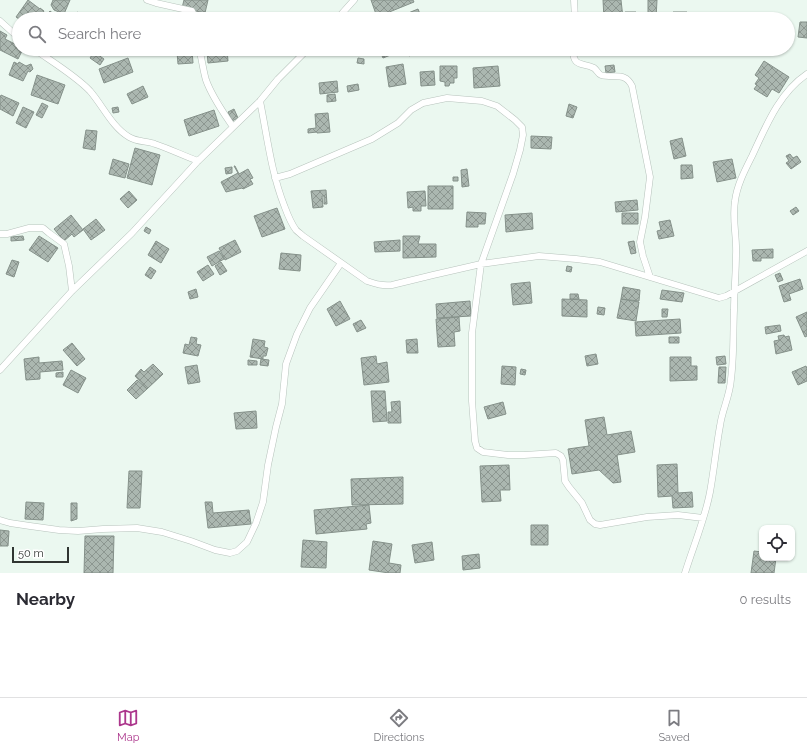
<!DOCTYPE html>
<style>
body{margin:0;font-family:Raleway,sans-serif;background:#f2f2f3;color:#2b2b33}
.controls{position:absolute;right:12px;bottom:12px;display:grid;overflow:hidden;border-radius:8px;box-shadow:0 1px 3px #0004}
.controls button{width:36px;height:36px;display:grid;place-items:center;padding:0;border:0;border-bottom:1px solid #e1e1e2;background:#fff;color:#2b2b33;font:20px sans-serif}
.scale{position:absolute;left:12px;bottom:10px;width:57px;box-sizing:border-box;padding-left:4px;border:2px solid #303532;border-top:0;font-size:11px;line-height:14px;white-space:nowrap;color:#303532;-webkit-text-stroke:3px #fff;paint-order:stroke}
.list{margin:0;padding:0;list-style:none}
h2{display:flex;justify-content:space-between;align-items:center;height:52px;margin:0;padding:0 16px;font-size:17px}
h2 small{font-size:13px;font-weight:400;color:#7c7c81}
.icon{flex:none;width:22px;height:22px;fill:none;stroke:currentColor;stroke-width:2;stroke-linecap:round;stroke-linejoin:round}
.map{position:relative;flex:none;width:807px;height:573px;overflow:hidden}
.search{position:absolute;background:#fff;box-shadow:0 1px 3px #0004;left:12px;right:12px;top:12px;height:44px;display:flex;align-items:center;gap:10px;box-sizing:border-box;padding:0 14px;border-radius:22px;color:#7c7c81;font-size:15px}
.sheet{height:124px;background:#fff}
nav{display:flex;justify-content:space-around;align-items:center;box-sizing:border-box;height:56px;border-top:1px solid #e1e1e2;background:#fff;font-size:11px;color:#7c7c81}
nav a{display:grid;justify-items:center;gap:2px}
nav .on{color:#ac368c}
.map>svg:first-child{display:block}
</style>
<div class="map">
<svg width="807" height="573" viewBox="0 0 807 573">
<defs>
<pattern id="building-cross-hatch" width="8" height="8" patternUnits="userSpaceOnUse"><rect width="8" height="8" fill="#abb7b0"/><path d="M0 0l8 8M0 8l8-8" fill="none" stroke="#8c9690"/></pattern>
</defs>
<rect width="100%" height="100%" fill="#ebf8f0"/>
<path fill="url(#building-cross-hatch)" stroke="#85918a" d="M28,0L40,9V8L44,11L40,17L37,14L33,19H19L16,17Z
M53,0H70L64,14L54,10L51,5Z
M184,0H208L205,13L182,8Z
M371,0H413L414,2L377,17Z
M603,0H621L623,18L604,19Z
M648,0H657L656,19H634V18H641V16H648Z
M418,9L422,19H402L401,16Z
M50,11L60,19H43Z
M77,12L84,16L82,19H73Z
M625,12H636V17L625,18Z
M673,12H687V19H673Z
M290,13V19H260V14Z
M148,14H168V19H148Z
M800,22H807V38L798,37Z
M0,31L7,35L5,39L19,46V49H23L18,59L0,50Z
M61,49H73L71,54Z
M222,49H227L228,61L208,63L207,51Z
M379,49H394L392,50L393,54L383,58Z
M405,49H413L415,53L409,56Z
M192,50L193,63L178,64L177,52Z
M94,52L104,59L100,65L90,58Z
M128,58L133,72L104,83L99,69Z
M358,58L364,59V64L357,63Z
M764,61L789,77L779,93L772,89L767,97L754,89L757,85L755,84L759,78L755,75Z
M14,62L18,64L19,62L26,66L31,64L33,69L30,72L28,71L23,81L9,75Z
M403,64L406,84L389,87L386,67Z
M614,65L615,72L606,73L605,66Z
M440,66H457V78H454V83H450L449,86H445V82L440,81Z
M498,66L500,86L474,88L473,68Z
M434,71L435,85L421,86L420,72Z
M37,75L65,85L58,104L31,95Z
M337,81L338,92L320,94L319,83Z
M358,84L359,90L348,92L347,86Z
M143,86L148,97L132,104L127,94Z
M335,94L336,101L327,102V95Z
M1,95L19,103L13,116L0,109V98Z
M42,103L48,106L42,118L36,115Z
M569,104L577,107L573,118L566,116Z
M23,107L34,112L26,128L16,123Z
M118,107L119,112L113,113L112,108Z
M234,109L238,118L232,121L228,112Z
M214,110L219,126L189,136L184,120Z
M328,113L330,132L317,133V132L308,133V129L316,128L315,114Z
M86,130L97,131L95,150L83,148Z
M531,136L552,137L551,149L531,148Z
M682,138L686,156L674,159L670,141Z
M135,148L160,155L152,185L127,178Z
M790,154L793,158L797,156L801,162L791,169L786,163L789,161L786,156Z
M113,159L129,164L125,178L109,174Z
M732,159L736,178L717,182L713,162Z
M681,165H692L693,178L681,179Z
M234,166H235L239,174L248,169L253,178L250,179L253,184L243,189L242,188L226,192L221,182L238,173Z
M232,167V173L226,174L225,168Z
M467,169L469,186L462,187L461,170Z
M453,177H458V181H453Z
M428,186H453V209H428Z
M326,190L327,204H324V196H322L323,207L313,208L311,191Z
M129,191L137,200L128,208L120,199Z
M425,191L426,206H421V211H413V207L408,208L407,192Z
M637,200L638,210L616,212L615,202Z
M796,207L799,211L793,215L790,211Z
M277,208L285,229L262,237L254,216Z
M467,212L486,213L485,224H478V227H466Z
M532,213L533,229L506,232L505,215Z
M622,213H638V224H622Z
M71,215L83,230L74,237L72,234L64,241L54,229Z
M96,219L105,230L91,240L83,229Z
M670,220L674,236L659,239L657,231L661,230L659,222Z
M146,227L151,230L149,234L144,231Z
M23,236L24,240L11,241V237Z
M39,236L58,248L48,262L29,250Z
M403,236H420L418,244H436V257L403,258Z
M235,240L241,252L225,260L219,248Z
M400,240V251L375,252L374,242Z
M156,241L169,249L161,263L148,255Z
M634,241L636,253L631,254L628,242Z
M773,249V258H761V261H753L752,250Z
M219,251L224,259L212,266L207,257Z
M281,253L301,255L300,271L279,269Z
M12,260L19,262L14,277L6,274Z
M221,262L227,271L220,275L215,266Z
M208,265L214,274L203,281L197,272Z
M567,266L572,267L571,272L566,271Z
M150,267L156,271L151,279L145,275Z
M780,273L783,280L778,282L775,275Z
M800,279L803,289L789,294L791,300L784,302L779,286Z
M530,282L532,303L513,305L511,284Z
M623,287L640,290L639,301L621,299Z
M196,289L198,297L190,299L188,292Z
M662,290L684,293L682,302L660,299Z
M570,294H578L579,299H570Z
M562,299L587,300V317L562,316Z
M621,299L639,302L636,321L617,318Z
M340,301L350,319L336,326L327,309Z
M470,301L471,316L437,318L436,304Z
M598,307L605,308L604,315L597,314Z
M662,309H668L667,317H662Z
M807,312V336L805,337L796,317Z
M459,317L460,331L454,332L455,346L438,347L436,319Z
M680,319L681,333L636,336L635,322Z
M361,320L366,328L357,332L353,324Z
M780,325L781,331L766,334L765,327Z
M784,335L785,337L789,336L792,350L776,354L774,341L779,340L778,336Z
M191,337L197,338L196,344L201,345L198,356L183,353L185,344L189,345Z
M669,337H679V343H669Z
M253,339L265,341L264,347L268,348L266,356H263V359L250,357Z
M417,339L418,353H407L406,340Z
M72,343L85,359L77,366L63,350Z
M596,354L598,364L587,366L585,356Z
M376,356L377,364L387,362L389,382L364,385L361,358Z
M725,356L726,364L717,365L716,357Z
M39,357V363L62,361L63,370L40,372V379L26,380L24,359Z
M670,357H691V366H697V380L670,381Z
M261,359L269,360L268,366L260,365Z
M248,360L257,361V365H248Z
M153,364L163,374L147,389L135,376L141,369L144,372Z
M197,365L200,382L188,384L185,367Z
M502,366L516,367L515,385L501,384Z
M806,366L807,369V381L798,385L792,372Z
M719,367H726L725,383H718Z
M521,369L526,370L525,375L520,374Z
M71,370L86,378L78,393L63,385Z
M63,372V377H56V373Z
M137,380L147,389L136,399L127,390Z
M371,391H385L387,421L373,422Z
M400,401L401,423H388V412H392L391,402Z
M503,402L506,414L488,419L484,407Z
M256,411L257,428L236,429L234,413Z
M604,417L607,435L631,431L635,452L617,455L621,482L613,483L599,470L572,474L568,449L589,446L585,420Z
M677,464L678,493L692,492L693,507L673,508L672,496L658,497L657,465Z
M509,465L510,490H500L501,501L482,502L480,466Z
M129,471H142L140,508H127Z
M403,477V504L352,505L351,479Z
M26,502L44,503L43,520L25,519Z
M205,502H212L213,513L249,510L251,524L208,528Z
M71,503H77V519L71,521Z
M369,505L371,523L366,524L367,529L316,534L314,510Z
M531,525H548V545H531Z
M0,530L9,531L8,546H0Z
M85,536H114L113,573H84Z
M303,540L327,542L326,568L301,567Z
M373,541L392,544L389,563L401,565L400,573H389L369,570Z
M432,542L434,560L415,563L412,545Z
M754,551L762,552V558H776L774,573H751Z
M479,554L480,568L463,570L462,556Z"/>
<g fill="none" stroke-linecap="round" stroke-linejoin="round">
<defs>
<path id="street" d="M147,0L156,3L192,11L194,15L195,19
M574,0L575,19
M337,19L354,0
M0,21L19,38
M34,49C51,61 76,76 90,91C103,106 112,127 129,137C137,142 147,141 155,144C170,149 184,156 198,161
M199,49C202,59 203,70 206,80C212,97 223,112 233,127
M573,49C573,68 582,62 594,68C597,70 598,74 601,75C614,79 625,71 632,86L650,177L645,217L640,242L643,256L650,277
M260,101C267,135 271,172 284,205C287,213 290,222 296,230C298,232 301,234 303,236L367,281C376,284 382,286 392,285L433,275L481,264L539,256L576,259L600,262L719,298L726,296L807,251
M275,178L290,174L372,139L398,123L411,110L423,103L447,98L482,101L497,106L515,120L522,127L523,135L520,150L513,174L481,264L472,333V401L475,441L477,448L483,452L508,455H524L556,453L561,456L563,460L565,481L569,487L582,503L590,520L595,524L600,525L647,517L678,515L703,518
M0,234H7L29,228H43L49,233L64,244L69,266L72,291
M0,370L72,291L132,233L198,161L260,101L278,79L308,49
M0,520L10,523L30,526L59,530L78,531L103,529L137,528L162,532L191,541L215,550L230,553L237,551L247,542L256,523L263,502L268,465L276,427L282,404L286,364L297,334L310,308L341,263
M685,573C693,547 705,519 710,492C714,470 716,448 720,426C722,410 730,396 731,379C734,356 733,333 734,310C734,292 736,273 736,255C737,237 732,219 735,201C737,185 745,170 752,156C766,126 779,93 807,74"/>
</defs>
<use href="#street" stroke="#b7c3bc" stroke-width="7"/>
<use href="#street" stroke="#fff" stroke-width="6"/>
</g>
</svg>
<div class="controls">
<button><svg class="icon" aria-label="locate" viewBox="0 0 24 24"><circle cx="12" cy="12" r="6"/><path d="M12 2v4M12 18v4M2 12h4M18 12h4"/></svg></button>
</div>
<div class="scale">50 m</div>
<div class="search"><svg class="icon" aria-label="search" viewBox="0 0 24 24"><circle cx="10" cy="10" r="6"/><path d="M15 15l6 6"/></svg>Search here</div>
</div>
<section class="sheet">
<h2>Nearby<small>0 results</small></h2>
<ul class="list">
</ul>
</section>
<nav>
<a class="on"><svg class="icon" aria-label="map" viewBox="0 0 24 24"><path d="M3 6l6-2 6 2 6-2v14l-6 2-6-2-6 2zM9 4v14M15 6v14"/></svg>Map</a>
<a><svg class="icon" aria-label="directions" viewBox="0 0 24 24"><path d="M12 3l9 9-9 9-9-9zM9 14v-3h6M13 9l2 2-2 2"/></svg>Directions</a>
<a><svg class="icon" aria-label="saved" viewBox="0 0 24 24"><path d="M7 4h10v16l-5-4-5 4z"/></svg>Saved</a>
</nav>
